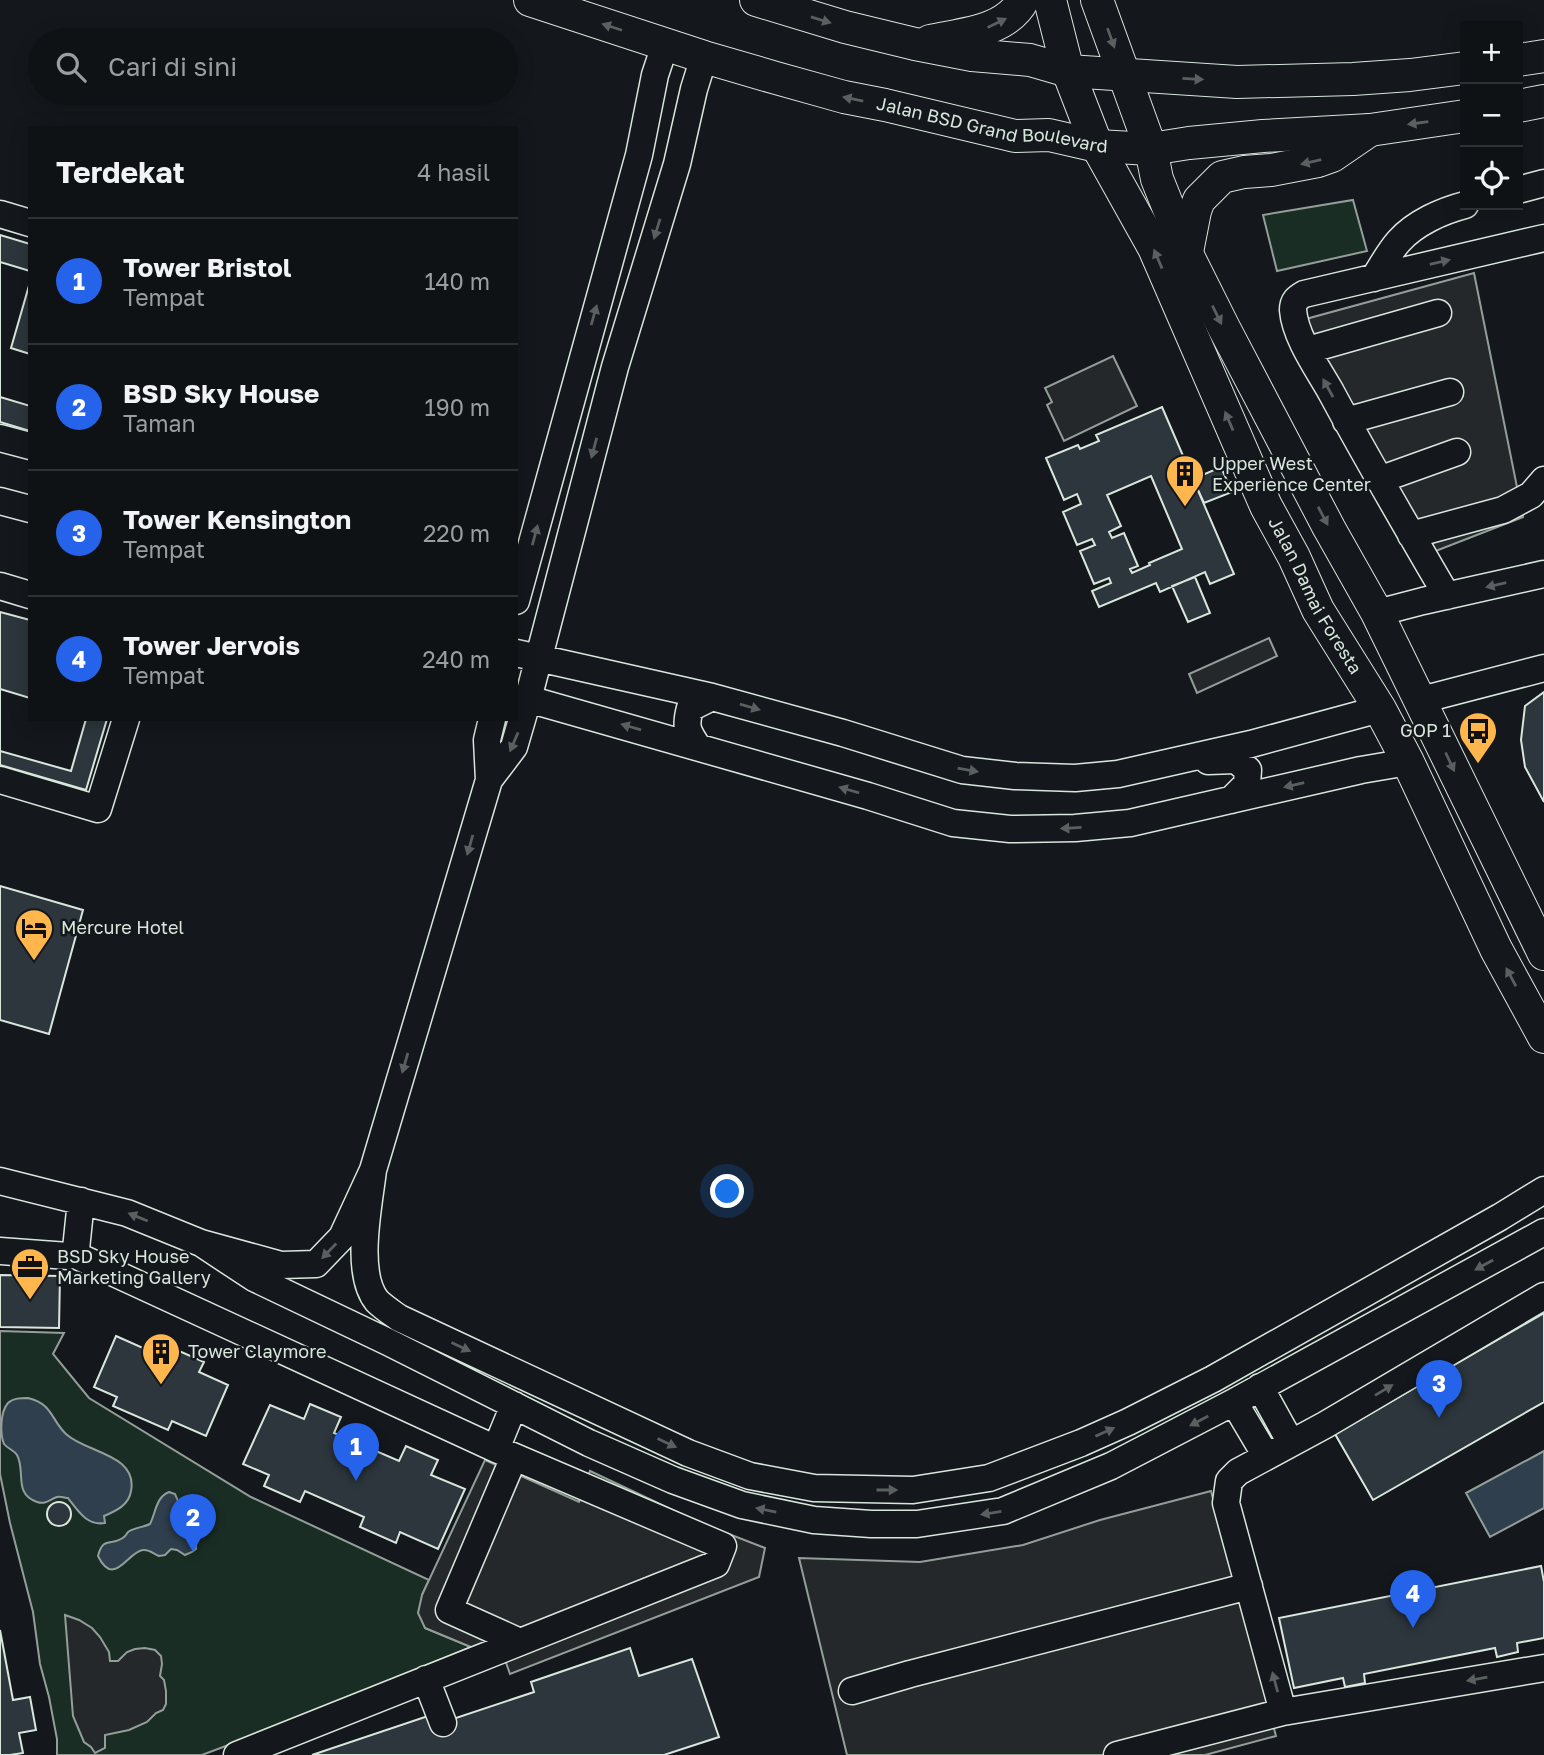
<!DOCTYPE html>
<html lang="id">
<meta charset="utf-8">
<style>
body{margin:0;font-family:"Golos Text",sans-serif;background:#1d2022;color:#f1f3f6}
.controls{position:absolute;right:21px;top:21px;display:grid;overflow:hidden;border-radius:0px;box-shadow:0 4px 18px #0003}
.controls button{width:63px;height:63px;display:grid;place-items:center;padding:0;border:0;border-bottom:2px solid #2f3234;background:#0f1215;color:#f1f3f6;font:35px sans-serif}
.you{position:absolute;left:728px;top:1192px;width:24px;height:24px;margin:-18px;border:5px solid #fff;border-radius:50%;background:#1a73e8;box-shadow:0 0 0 10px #1a73e833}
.badge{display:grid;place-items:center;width:46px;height:46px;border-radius:50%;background:#2563eb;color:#fff;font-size:23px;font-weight:700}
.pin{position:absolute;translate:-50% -58px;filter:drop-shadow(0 2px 4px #0008)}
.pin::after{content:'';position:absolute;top:37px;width:24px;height:21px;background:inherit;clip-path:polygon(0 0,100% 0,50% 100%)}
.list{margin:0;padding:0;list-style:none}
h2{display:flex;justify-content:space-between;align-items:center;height:91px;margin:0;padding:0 28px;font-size:30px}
h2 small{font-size:23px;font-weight:400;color:#9b9ea0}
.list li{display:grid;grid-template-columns:46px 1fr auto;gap:21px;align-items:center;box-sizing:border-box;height:126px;padding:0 28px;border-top:2px solid #2f3234}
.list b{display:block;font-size:26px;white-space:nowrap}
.list p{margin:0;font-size:23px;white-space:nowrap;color:#9b9ea0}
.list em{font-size:23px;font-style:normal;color:#9b9ea0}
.icon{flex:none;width:38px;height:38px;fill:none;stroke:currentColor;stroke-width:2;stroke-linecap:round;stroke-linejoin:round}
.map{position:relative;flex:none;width:1544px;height:1755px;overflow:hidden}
.search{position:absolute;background:#0f1215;box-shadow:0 4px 18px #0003;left:28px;top:28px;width:490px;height:77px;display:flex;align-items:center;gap:18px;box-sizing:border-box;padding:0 24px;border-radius:38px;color:#9b9ea0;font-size:26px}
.panel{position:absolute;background:#0f1215;box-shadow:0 4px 18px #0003;left:28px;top:126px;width:490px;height:595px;border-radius:0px}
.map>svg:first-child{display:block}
</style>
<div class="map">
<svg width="1544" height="1755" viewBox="0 0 1544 1755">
<rect width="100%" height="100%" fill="#14181c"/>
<path fill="#1a2d24" stroke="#939e99" stroke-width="2" d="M1353,200L1367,251L1277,271L1263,215Z
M0,1331L64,1333L53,1354L89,1398L251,1497L429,1580L422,1595L425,1628L471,1647L263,1732L202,1755H57V1739L49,1697L40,1664L33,1612L10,1523L0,1474Z"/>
<path fill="#24282b" stroke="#939e99" stroke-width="2" d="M1474,273L1523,517L1428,554L1306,319Z
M1113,356L1137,406L1064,441L1047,405L1052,402L1045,388Z
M1269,638L1277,656L1197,693L1189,674Z
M485,1460L579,1502L590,1471L698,1522L765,1548L759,1577L510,1674L504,1657L477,1667L471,1647L425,1628L418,1613L422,1595Z
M1211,1491L1276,1736L1205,1755H847L799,1558L920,1562L1023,1545L1100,1520Z
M65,1615L79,1620L92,1628L100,1637L109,1652L110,1661H118L127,1652L135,1649L145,1648L155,1650L161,1656L162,1664L160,1676L164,1680L166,1691V1704L163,1710L156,1713L147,1722L129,1730L105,1735V1748L95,1753L91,1747L84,1742L73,1716Z"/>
<path fill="#2f3f4d" stroke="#939e99" stroke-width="2" d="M28,1398C53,1404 51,1420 66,1434C86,1453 138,1454 131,1491C129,1505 116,1511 104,1516L105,1523C87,1526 78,1511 68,1498C65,1498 61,1496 57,1497C50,1499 46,1505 37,1502C13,1494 26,1471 17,1455C14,1450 8,1449 4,1444C0,1434 0,1412 8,1403C13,1398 21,1398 28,1398Z
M1544,1451V1508L1490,1537L1466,1493Z
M169,1492L175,1494L185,1517L194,1522L196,1528V1549L192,1552L185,1555L177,1550L171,1549L165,1555L159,1556C154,1554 149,1549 143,1550C128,1551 114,1589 98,1556C103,1535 112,1547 124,1537C126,1536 127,1533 128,1532C133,1528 144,1527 150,1524C156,1512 156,1497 169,1492Z"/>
<path fill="#2c363c" stroke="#d8e6dc" stroke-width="2" fill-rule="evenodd" d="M0,235L30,244V431L0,422Z
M0,262L30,271V282L11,348L30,354V406L0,397Z
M1162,407L1234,574L1210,584L1205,572L1160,592L1156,583L1099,607L1092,591L1111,583L1109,578L1094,584L1080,551L1095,545L1092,539L1077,545L1063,512L1081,504L1077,494L1064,500L1046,458L1078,445L1080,449L1099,441L1096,435ZM1151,476L1182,549L1149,563L1150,565L1132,573L1130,569L1138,566L1124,533L1112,538L1109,532L1121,526L1107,495Z
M1221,467L1232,492L1204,503L1193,479Z
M1195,577L1210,613L1188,622L1172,586Z
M0,612L30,620V719H107L86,790L0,765Z
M0,689L30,698V719H86L71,771L0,751Z
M1544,692V802L1525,767L1521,740L1525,706Z
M0,886L83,910L49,1034L0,1020Z
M0,1275L60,1276L59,1328L0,1327Z
M1544,1313V1402L1373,1500L1335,1434Z
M116,1336L145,1349L150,1338L204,1362L199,1372L228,1385L206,1436L172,1421L168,1430L113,1406L117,1397L94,1387Z
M310,1404L341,1417L334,1433L399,1461L406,1446L438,1460L431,1475L465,1489L438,1549L400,1532L396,1543L360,1527L364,1517L305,1491L300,1502L264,1486L269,1475L243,1464L270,1405L304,1419Z
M47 1514a12 12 0 1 1 24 0a12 12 0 1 1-24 0Z
M1541,1566L1544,1582V1638L1517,1643L1518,1652L1497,1657L1495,1648L1364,1674L1365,1683L1345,1687L1343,1678L1294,1688L1279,1618Z
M0,1630L13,1700L30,1697L36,1730L19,1733L23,1753L10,1755H0Z
M630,1648L639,1676L692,1659L719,1737L664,1755H312L428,1716L432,1726L534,1692L531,1682Z"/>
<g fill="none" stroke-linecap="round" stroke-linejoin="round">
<defs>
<path id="minor" d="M1518,190L1544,183
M0,214L30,223
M1374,278C1382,266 1389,252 1399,241C1415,223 1442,211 1465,205
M1308,350L1438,313
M1346,421L1450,392
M0,438L30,446
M1379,480L1457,452
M0,501L30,509
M1411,535L1503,510L1531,495L1544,480
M0,586L30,595
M1447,596C1408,529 1368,461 1331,392C1318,369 1295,337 1293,310C1293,301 1297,298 1304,294L1544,238
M516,601L639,155L655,75L665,45
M1377,613L1423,601L1544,574
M516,653L712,697L843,733L962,770L1015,776L1075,778L1118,774L1251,744L1380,709
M528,699L868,796L953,823L1010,829L1075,828L1130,823L1361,770L1408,762
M1421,700L1544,668
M698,747C687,731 685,727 690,708L712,697
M1208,761L1236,760L1248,770L1247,784L1231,800
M0,780L98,809L126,719
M489,780L514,747L528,699L615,367L677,164L694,89L704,57
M373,1170C369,1205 354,1273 377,1301C383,1307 392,1313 399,1318L688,1453L750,1476L814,1488L913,1490L989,1478L1081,1443L1128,1422L1213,1379L1500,1217L1544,1190
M0,1181L127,1213L201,1243L281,1265L316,1264L342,1237L373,1170L489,780L487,740L492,719
M201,1243L254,1278L388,1342L589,1443L673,1480L742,1505L814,1520L871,1524H917L1003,1511L1111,1466L1234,1402L1544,1232
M0,1251L68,1256L73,1254L496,1449L723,1546L716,1564L237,1755
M73,1254L76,1249L81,1201
M1544,1296L1325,1425L1238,1472L1229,1481L1226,1503L1283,1712L1544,1668
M1260,1387L1291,1443
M1234,1402L1266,1456
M496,1449L514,1405
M514,1457L449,1610L520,1642
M426,1679L443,1723
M852,1691L910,1674L1249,1586
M1117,1755L1283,1712"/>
<g id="major">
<path id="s1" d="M530,0L704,57L776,78L844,97L885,105L1015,136L1049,135L1097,146L1151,149L1189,143L1263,136L1370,130L1465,116"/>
<path d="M756,0L845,27L915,44L972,55L1030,60L1068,71L1237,82L1353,79L1410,75L1465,68"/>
<path id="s2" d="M1050,0L1068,71L1097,146L1154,248L1266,506L1294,557L1318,610L1380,709L1408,762L1496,949L1544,1037"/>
<path d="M1097,0L1151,149L1157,179L1187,254L1224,328L1329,528L1377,613L1544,954"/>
<path d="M930,41C962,34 1006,32 1023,0"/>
<path d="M1518,60L1544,56"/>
<path d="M1518,106L1544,101"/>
<path d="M1187,252L1195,211L1199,200L1222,177L1244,172L1271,170L1318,161L1332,156L1370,130"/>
</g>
</defs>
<use href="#minor" stroke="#d8e6dc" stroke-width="29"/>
<use href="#major" stroke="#d8e6dc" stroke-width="34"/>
<use href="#minor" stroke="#14181c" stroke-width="26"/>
<use href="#major" stroke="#14181c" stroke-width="32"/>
</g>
<defs><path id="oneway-solid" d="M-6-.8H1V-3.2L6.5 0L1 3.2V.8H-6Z" transform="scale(1.75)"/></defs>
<g fill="#59605f">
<use href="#oneway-solid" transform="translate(821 20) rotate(17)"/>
<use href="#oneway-solid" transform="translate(997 23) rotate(-26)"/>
<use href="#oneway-solid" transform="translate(612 27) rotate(-162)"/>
<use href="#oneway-solid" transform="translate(1111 38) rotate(70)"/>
<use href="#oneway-solid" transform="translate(1193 79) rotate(3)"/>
<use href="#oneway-solid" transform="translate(853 99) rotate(-168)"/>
<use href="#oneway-solid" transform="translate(1418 123) rotate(172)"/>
<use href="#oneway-solid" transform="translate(1311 162) rotate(167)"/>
<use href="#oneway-solid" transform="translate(657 229) rotate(107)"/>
<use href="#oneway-solid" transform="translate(1158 259) rotate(-113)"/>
<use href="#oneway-solid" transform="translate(1440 262) rotate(-13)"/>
<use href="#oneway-solid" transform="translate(594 315) rotate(-74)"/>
<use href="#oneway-solid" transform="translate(1217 315) rotate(64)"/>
<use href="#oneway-solid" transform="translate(1328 388) rotate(-119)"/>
<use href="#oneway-solid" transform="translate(1229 421) rotate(-113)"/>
<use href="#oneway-solid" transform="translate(594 448) rotate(105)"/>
<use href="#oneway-solid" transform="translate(1323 516) rotate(62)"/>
<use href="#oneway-solid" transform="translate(535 535) rotate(-75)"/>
<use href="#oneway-solid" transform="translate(1496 585) rotate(167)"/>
<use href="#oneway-solid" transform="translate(750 707) rotate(16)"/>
<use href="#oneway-solid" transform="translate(631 727) rotate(-164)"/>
<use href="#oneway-solid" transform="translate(514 742) rotate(113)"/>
<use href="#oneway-solid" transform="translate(1450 762) rotate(65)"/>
<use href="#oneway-solid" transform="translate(968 770) rotate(10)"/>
<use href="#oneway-solid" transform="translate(1294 785) rotate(167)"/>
<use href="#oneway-solid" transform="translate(849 790) rotate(-164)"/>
<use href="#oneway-solid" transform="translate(1071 828) rotate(177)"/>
<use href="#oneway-solid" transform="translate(470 845) rotate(106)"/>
<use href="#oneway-solid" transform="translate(1511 977) rotate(-118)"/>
<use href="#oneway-solid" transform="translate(405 1063) rotate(106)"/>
<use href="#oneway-solid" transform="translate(138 1217) rotate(-158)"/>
<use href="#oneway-solid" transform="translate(329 1251) rotate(134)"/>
<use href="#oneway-solid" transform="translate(1484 1265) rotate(151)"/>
<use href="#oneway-solid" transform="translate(461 1347) rotate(25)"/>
<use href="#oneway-solid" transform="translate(1384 1390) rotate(-31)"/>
<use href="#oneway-solid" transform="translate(1199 1421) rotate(152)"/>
<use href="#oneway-solid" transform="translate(1105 1432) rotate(-24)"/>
<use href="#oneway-solid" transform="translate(667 1443) rotate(25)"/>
<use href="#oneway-solid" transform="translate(887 1490)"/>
<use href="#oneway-solid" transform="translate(766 1510) rotate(-168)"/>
<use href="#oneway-solid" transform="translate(991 1513) rotate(171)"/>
<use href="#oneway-solid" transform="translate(1477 1679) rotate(170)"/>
<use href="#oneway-solid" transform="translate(1275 1682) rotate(-105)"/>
</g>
<defs>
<symbol id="building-pin" viewBox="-11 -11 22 30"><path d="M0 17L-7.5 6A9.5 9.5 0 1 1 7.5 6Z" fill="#ffb74d" stroke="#14181c"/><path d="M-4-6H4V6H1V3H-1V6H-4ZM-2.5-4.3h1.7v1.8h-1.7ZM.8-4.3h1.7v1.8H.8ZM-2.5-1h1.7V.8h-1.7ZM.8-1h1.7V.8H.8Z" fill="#111"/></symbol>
<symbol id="bus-pin" viewBox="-11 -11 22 30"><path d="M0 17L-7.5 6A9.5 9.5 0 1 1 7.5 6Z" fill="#ffb74d" stroke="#14181c"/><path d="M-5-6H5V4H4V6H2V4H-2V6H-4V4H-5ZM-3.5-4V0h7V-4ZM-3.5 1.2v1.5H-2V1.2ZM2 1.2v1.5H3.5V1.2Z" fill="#111"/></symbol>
<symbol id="hotel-pin" viewBox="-11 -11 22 30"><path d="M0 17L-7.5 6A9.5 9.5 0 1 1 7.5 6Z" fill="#ffb74d" stroke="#14181c"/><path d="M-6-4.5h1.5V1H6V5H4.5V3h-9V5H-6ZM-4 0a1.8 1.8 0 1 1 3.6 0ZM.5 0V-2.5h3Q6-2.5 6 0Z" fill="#111"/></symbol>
<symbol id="office-pin" viewBox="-11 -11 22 30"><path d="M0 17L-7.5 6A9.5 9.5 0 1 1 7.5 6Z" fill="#ffb74d" stroke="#14181c"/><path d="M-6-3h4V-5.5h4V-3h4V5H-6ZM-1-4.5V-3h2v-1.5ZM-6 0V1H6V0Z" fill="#111"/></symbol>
</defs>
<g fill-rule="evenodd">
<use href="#building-pin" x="1163" y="452" width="44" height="60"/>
<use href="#bus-pin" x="1456" y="709" width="44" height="60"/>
<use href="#hotel-pin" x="12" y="906" width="44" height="60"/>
<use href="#office-pin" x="8" y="1245" width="44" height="60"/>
<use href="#building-pin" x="139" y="1330" width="44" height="60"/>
</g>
<g text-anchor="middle" stroke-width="5" stroke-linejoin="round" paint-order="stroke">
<g font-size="18" fill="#d8e6dc" stroke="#14181c">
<text dy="6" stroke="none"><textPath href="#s1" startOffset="480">Jalan BSD Grand Boulevard</textPath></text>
<text dy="6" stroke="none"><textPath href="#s2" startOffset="654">Jalan Damai Foresta</textPath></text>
</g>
<g font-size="18" fill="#d8e6dc" stroke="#14181c" text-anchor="start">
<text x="1212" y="470">Upper West<tspan x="1212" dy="21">Experience Center</tspan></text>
<text x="1451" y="737" text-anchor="end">GOP 1</text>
<text x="61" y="934">Mercure Hotel</text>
<text x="57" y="1263">BSD Sky House<tspan x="57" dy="21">Marketing Gallery</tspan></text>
<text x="188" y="1358">Tower Claymore</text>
</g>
</g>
</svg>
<div class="controls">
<button>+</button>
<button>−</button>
<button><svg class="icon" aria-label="locate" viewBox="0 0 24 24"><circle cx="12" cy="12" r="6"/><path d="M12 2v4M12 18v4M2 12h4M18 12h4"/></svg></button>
</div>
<div class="you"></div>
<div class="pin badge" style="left:356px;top:1481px">1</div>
<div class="pin badge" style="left:193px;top:1552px">2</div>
<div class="pin badge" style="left:1439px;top:1418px">3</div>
<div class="pin badge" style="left:1413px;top:1628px">4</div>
<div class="search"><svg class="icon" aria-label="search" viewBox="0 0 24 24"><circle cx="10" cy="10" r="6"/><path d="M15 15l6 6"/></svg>Cari di sini</div>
<section class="panel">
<h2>Terdekat<small>4 hasil</small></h2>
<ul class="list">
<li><span class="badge">1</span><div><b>Tower Bristol</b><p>Tempat</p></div><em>140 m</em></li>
<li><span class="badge">2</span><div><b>BSD Sky House</b><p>Taman</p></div><em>190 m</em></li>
<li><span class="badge">3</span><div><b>Tower Kensington</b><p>Tempat</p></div><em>220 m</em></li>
<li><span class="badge">4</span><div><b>Tower Jervois</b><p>Tempat</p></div><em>240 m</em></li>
</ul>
</section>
</div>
